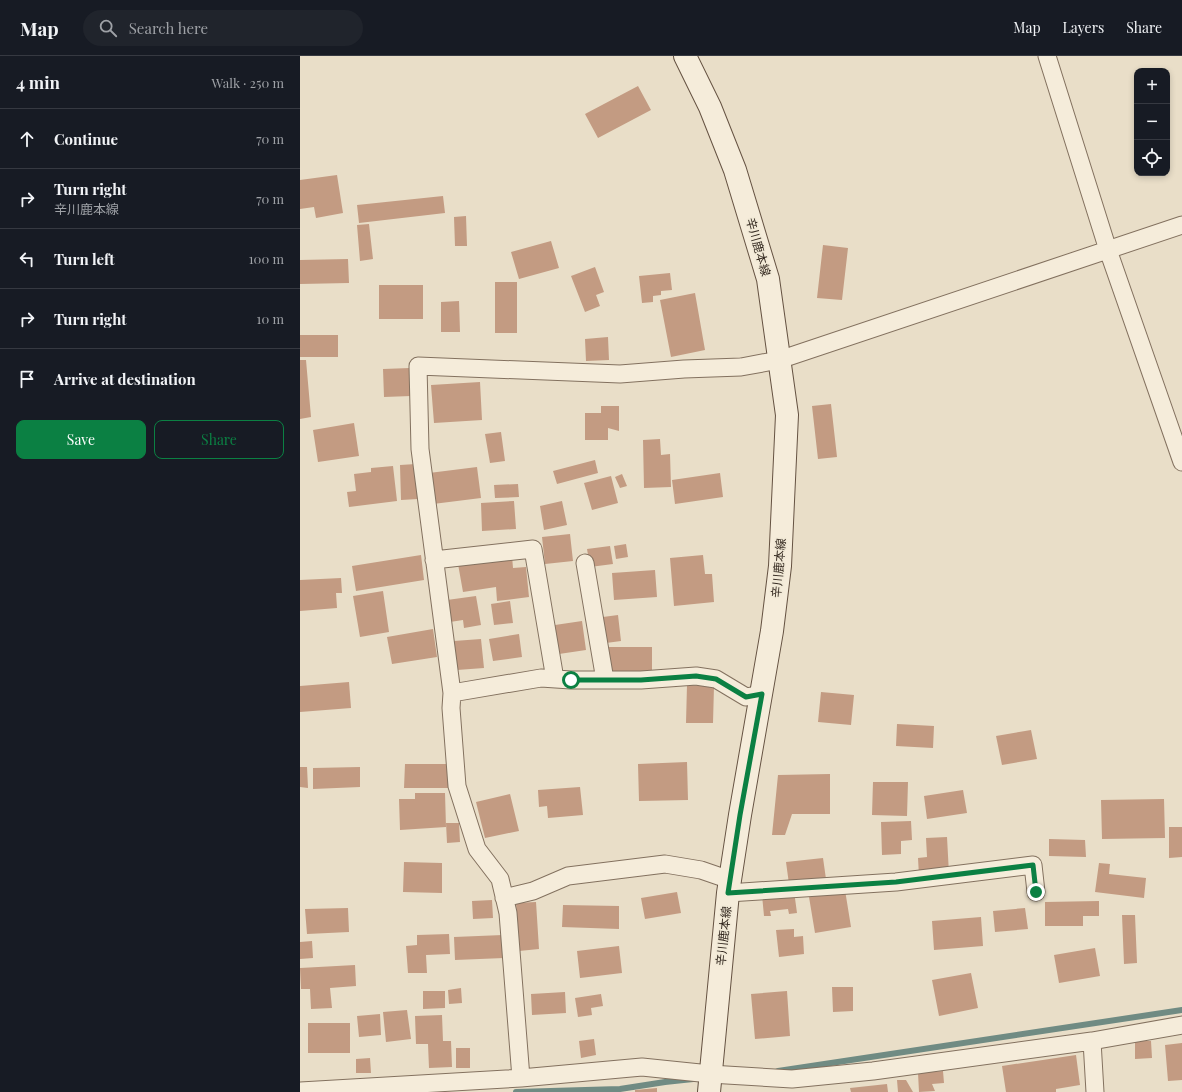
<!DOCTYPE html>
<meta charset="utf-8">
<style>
body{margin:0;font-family:"Playfair Display","Noto Sans JP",serif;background:#20242c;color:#f1f3f6}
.controls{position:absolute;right:12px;top:12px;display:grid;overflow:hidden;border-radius:8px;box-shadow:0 2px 6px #0003}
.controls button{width:36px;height:36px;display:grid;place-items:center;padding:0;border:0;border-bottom:1px solid #363941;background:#171b24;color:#f1f3f6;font:20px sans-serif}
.stop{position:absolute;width:12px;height:12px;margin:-9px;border:3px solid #0b8043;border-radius:50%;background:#fff}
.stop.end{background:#0b8043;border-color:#fff;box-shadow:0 1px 4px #0008}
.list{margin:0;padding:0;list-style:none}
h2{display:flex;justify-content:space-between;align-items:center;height:52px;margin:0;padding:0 16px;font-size:17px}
h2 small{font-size:13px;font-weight:400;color:#9ea1a6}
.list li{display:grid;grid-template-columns:26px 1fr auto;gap:12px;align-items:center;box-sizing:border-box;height:60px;padding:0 16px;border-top:1px solid #363941}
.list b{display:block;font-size:15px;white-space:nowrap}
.list p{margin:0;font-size:13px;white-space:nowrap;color:#9ea1a6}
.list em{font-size:13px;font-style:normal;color:#9ea1a6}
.actions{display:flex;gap:8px;padding:12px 16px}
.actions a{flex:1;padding:9px 0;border:1px solid #0b8043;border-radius:8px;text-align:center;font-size:14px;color:#0b8043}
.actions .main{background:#0b8043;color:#fff}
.icon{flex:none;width:22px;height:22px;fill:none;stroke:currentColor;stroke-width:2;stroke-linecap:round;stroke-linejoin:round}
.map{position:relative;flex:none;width:882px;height:1036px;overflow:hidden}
header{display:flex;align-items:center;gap:24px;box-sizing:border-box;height:56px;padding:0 20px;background:#171b24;border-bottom:1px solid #363941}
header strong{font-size:19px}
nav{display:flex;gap:22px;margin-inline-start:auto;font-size:14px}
.search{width:280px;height:36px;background:#20242c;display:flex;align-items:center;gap:10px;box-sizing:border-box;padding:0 14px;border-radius:22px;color:#9ea1a6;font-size:15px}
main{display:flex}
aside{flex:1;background:#171b24}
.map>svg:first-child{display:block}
</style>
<header>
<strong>Map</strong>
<div class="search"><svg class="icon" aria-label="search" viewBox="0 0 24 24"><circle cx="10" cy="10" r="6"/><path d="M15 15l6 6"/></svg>Search here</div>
<nav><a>Map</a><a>Layers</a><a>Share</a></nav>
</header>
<main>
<aside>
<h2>4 min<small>Walk · 250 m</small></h2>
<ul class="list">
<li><svg class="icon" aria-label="ahead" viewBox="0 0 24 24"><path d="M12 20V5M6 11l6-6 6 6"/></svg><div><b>Continue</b></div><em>70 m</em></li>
<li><svg class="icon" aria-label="right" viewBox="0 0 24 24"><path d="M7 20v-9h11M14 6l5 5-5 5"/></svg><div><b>Turn right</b><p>辛川鹿本線</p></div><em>70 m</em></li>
<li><svg class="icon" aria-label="left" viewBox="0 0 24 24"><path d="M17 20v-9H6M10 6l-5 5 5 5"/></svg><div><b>Turn left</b></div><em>100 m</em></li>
<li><svg class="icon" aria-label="right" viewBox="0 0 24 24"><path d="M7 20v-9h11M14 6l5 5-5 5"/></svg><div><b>Turn right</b></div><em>10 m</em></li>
<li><svg class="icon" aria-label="arrive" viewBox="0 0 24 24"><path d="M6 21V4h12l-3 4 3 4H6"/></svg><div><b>Arrive at destination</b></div></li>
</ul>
<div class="actions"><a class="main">Save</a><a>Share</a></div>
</aside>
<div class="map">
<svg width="882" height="1036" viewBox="0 0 882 1036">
<rect width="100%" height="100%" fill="#e9dec8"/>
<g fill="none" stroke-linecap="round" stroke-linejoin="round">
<path stroke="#708b83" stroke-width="6" d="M478,1015L882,954
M216,1036L320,1033L365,1026L393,1023"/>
</g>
<path fill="#c39b82" d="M338,30L351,54L298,82L285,58Z
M37,119L43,157L16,162L14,151L0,153V124Z
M143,140L145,157L59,167L57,149Z
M166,160L167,190H155L154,161Z
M69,168L73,203L60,205L57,169Z
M251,185L259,212L219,223L211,196Z
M523,189L548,192L542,244L517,242Z
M48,203L49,227L0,228V204Z
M295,211L304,236L296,239L300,250L285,256L271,220Z
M370,217L372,234L361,235V239L353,240V246L342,247L339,220Z
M195,226H217V277H195Z
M79,229H123V263H79Z
M395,237L405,294L371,301L360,244Z
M159,245L160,276H141V246Z
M0,279H38V301H0Z
M308,281L309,304L286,305L285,283Z
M0,304H6L11,361L0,363Z
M110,312L111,340L84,341L83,313Z
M180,326L182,364L134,367L131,329Z
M531,348L537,401L518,403L512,350Z
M301,350H319V375L308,372V384H285V357H301Z
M54,367L59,400L18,406L13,374Z
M201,376L205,405L190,407L185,378Z
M360,383L361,399L370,398L371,431L344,432L343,384Z
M295,404L298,417L257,428L253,415Z
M116,408L118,443L101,444L100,409Z
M93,410L97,445L49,451L47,436L56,435L54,418L71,416V412Z
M177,411L181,442L133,448L129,417Z
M420,417L423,441L375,448L372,424Z
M322,418L327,430L320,432L315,421Z
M311,420L318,447L292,454L284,427Z
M218,428L219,441L195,442L194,429Z
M214,445L216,473L182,475L181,447Z
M262,445L267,469L244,474L240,450Z
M270,478L273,505L245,508L242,481Z
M326,488L328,501L316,503L314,490Z
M310,490L313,508L290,511L287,493Z
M121,499L124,524L56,535L52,510Z
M403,499L405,518H412L414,546L374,550L370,502Z
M212,500L213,512L226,511L229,541L197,545L196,531L163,536L158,508Z
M355,514L357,541L314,544L312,517Z
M41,522L42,537H36L37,552L0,555V524Z
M83,535L89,576L60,581L53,540Z
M176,540L181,569L164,572L163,564L150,566L147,544Z
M210,545L213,567L194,569L191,548Z
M318,559L321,585L306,587L303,561Z
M282,565L286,594L259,598L255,569Z
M133,573L137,601L92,608L87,581Z
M219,578L222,601L193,605L189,583Z
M181,583L184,612L157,614L154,585Z
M308,591H352V615H308Z
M49,626L51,652L0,656V630Z
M387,629L414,630L413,667H386Z
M521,636L554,639L551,669L518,666Z
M597,668L634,670L633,692L596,690Z
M731,674L737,703L702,709L696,680Z
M387,706L388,744L339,745L338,708Z
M105,708H148V732H104Z
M0,711H7L8,732L0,731Z
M60,711V731L13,733V712Z
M530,718V758H492L485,779H472L478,719Z
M573,726H608L607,760L572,759Z
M280,731L283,759L248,762L247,750L239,751L238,734Z
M663,734L667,757L627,763L624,740Z
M115,737H145L146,771L100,774L99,743H115Z
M210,738L219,775L185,782L176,746Z
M864,743L865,782L802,783L801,744Z
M611,765L612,784L601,785V798L582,799L581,766Z
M146,767H159L160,786L147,787Z
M869,771H882V801L869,802Z
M647,781L649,818L619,820L618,802L627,801L626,782Z
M749,783L785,784L786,801L749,800Z
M523,802L526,823L489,828L486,806Z
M104,806L142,807V837L103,836Z
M799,807L810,808L809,818L846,822L844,842L795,836Z
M545,834L551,871L515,877L509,841Z
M494,835L497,857L489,858L488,853L470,855L471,860H464L462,839Z
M377,836L381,857L345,863L341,842Z
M192,844L193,862L173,863L172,845Z
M799,845V860H783V870H745V846Z
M236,846L239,893L219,895L216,847Z
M263,849L319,850V873L262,871Z
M48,852L49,876L7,878L5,853Z
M725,852L728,873L695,876L693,855Z
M822,859H835L837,907L824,908Z
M681,861L683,890L634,894L632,865Z
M494,873V881L503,880L504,898L479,901L476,874Z
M149,878L150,898L126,899L127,917H108L106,890L117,889V879Z
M203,879L204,902L155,904L154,881Z
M12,885L13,902L0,903V886Z
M319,890L322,917L280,922L277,895Z
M795,892L800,920L759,927L754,899Z
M55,909L56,930L30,932L32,952L11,953L10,933H1L0,912Z
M671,917L678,952L639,960L632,924Z
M532,931H553V955L533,956Z
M161,932L162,947L149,948L148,934Z
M123,935H145V952L123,953Z
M487,935L490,980L455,983L451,938Z
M265,936L266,957L232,959L231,938Z
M301,938L303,950L291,952L292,959L278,961L275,942Z
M107,954L111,983L86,986L83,956Z
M80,958L81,979L59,981L57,960Z
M142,959L143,985H151L152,1011L129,1012L128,988H116L115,960Z
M8,967H50V997H8Z
M294,983L296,999L281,1002L279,985Z
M835,985H851L852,1002L835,1003Z
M882,987V1024L868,1025L865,989Z
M156,992H170V1012H156Z
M776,999L780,1029L756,1033V1036H706L702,1010Z
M70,1002L71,1017H56V1003Z
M643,1015L644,1027L632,1028L635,1035L619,1036L618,1017Z
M597,1024H606L613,1036H598Z
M587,1028L588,1036H551L550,1032Z
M357,1032V1036H335V1034Z"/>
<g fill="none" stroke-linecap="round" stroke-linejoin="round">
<defs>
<path id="street" d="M747,0L808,194L882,406
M134,504L233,493L255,623
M285,507L305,624
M152,637L241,622L271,624H341L396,620L416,623L446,641L462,638
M428,837L596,826L733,809L736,836
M204,842L233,835L268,820L365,808L401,814L430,824
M792,985L795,1036
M221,1022L208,857L200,823L177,793L157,730L151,652L152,637L120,393L118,310L320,318L384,313L441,311L479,304L882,169
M0,1035L221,1022L342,1011L410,1018L492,1023L573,1015L792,985L882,969"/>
<path id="secondary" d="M385,0L410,51L435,114L468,223L487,359L480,510L472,575L440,759L428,837L409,1036"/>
</defs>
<use href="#street" stroke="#83715f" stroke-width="19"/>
<use href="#secondary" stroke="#655242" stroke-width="24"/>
<use href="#street" stroke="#f5ecda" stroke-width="17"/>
<use href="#secondary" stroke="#f5ecda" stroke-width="22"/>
</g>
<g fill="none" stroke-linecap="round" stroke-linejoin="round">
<path stroke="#0b8043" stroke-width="5" d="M271,624H341L396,620L416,623L446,641L462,638L440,759L428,837L596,826L733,809L736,836"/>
</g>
<g text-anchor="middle" stroke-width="3" stroke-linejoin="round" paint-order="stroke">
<g font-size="12" fill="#352a21" stroke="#f1e9d6">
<text transform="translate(458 191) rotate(74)" y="4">辛川鹿本線</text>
<text transform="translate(479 512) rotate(-85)" y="4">辛川鹿本線</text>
<text transform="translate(424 880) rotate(-84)" y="4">辛川鹿本線</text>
</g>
</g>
</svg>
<div class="controls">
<button>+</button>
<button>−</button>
<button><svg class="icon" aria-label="locate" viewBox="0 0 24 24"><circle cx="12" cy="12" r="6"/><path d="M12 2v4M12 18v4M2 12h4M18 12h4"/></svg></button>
</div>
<div class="stop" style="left:271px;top:624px"></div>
<div class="stop end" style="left:736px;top:836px"></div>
</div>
</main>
